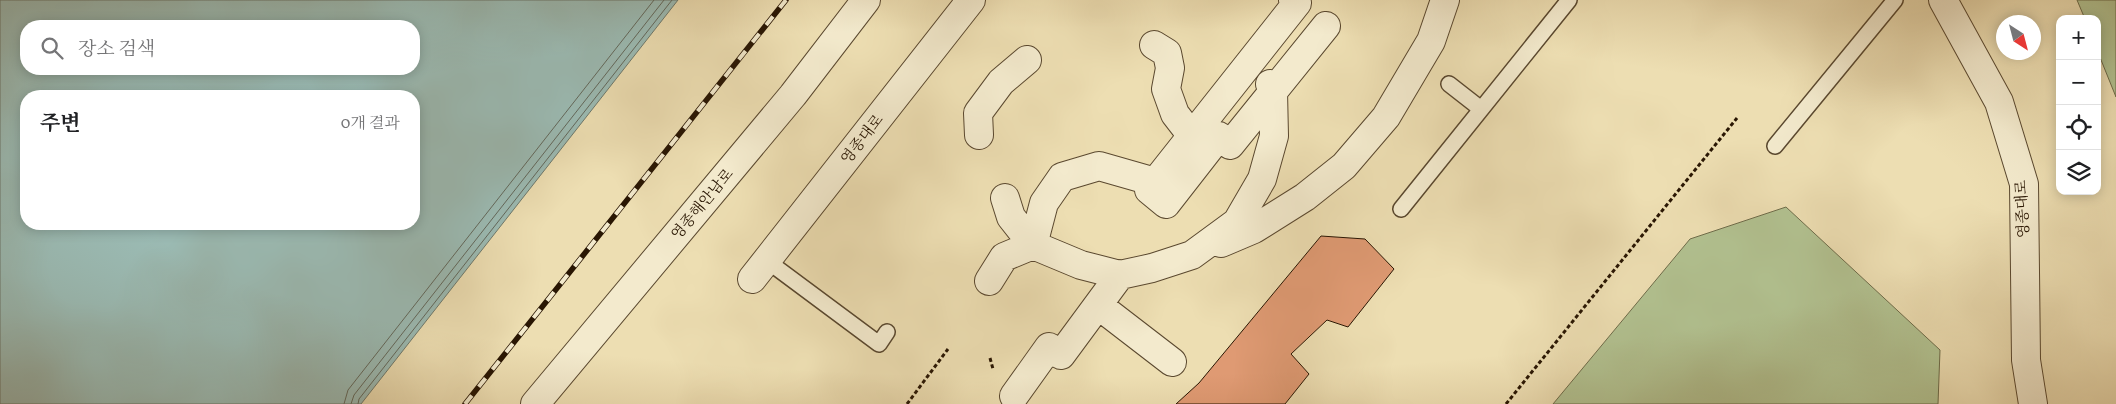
<!DOCTYPE html>
<html lang="ko">
<meta charset="utf-8">
<style>
body{margin:0;font-family:Vollkorn,"Noto Serif KR",serif;background:#f2f2f2;color:#202124}
.controls{position:absolute;right:15px;top:15px;display:grid;overflow:hidden;border-radius:10px;box-shadow:0 2px 12px #0003}
.controls button{width:45px;height:45px;display:grid;place-items:center;padding:0;border:0;border-bottom:1px solid #e0e0e0;background:#fff;color:#202124;font:25px sans-serif}
.compass{position:absolute;left:1996px;top:15px;width:45px;height:45px;border-radius:50%;background:#fff;box-shadow:0 2px 12px #0003;rotate:144deg}
.list{margin:0;padding:0;list-style:none}
h2{display:flex;justify-content:space-between;align-items:center;height:65px;margin:0;padding:0 20px;font-size:21px}
h2 small{font-size:16px;font-weight:400;color:#757577}
.icon{flex:none;width:28px;height:28px;fill:none;stroke:currentColor;stroke-width:2;stroke-linecap:round;stroke-linejoin:round}
.map{position:relative;flex:none;width:2116px;height:404px;overflow:hidden}
.search{position:absolute;background:#fff;box-shadow:0 2px 12px #0003;left:20px;top:20px;width:400px;height:55px;display:flex;align-items:center;gap:12px;box-sizing:border-box;padding:0 18px;border-radius:20px;color:#757577;font-size:19px}
.panel{position:absolute;background:#fff;box-shadow:0 2px 12px #0003;left:20px;top:90px;width:400px;height:140px;border-radius:20px}
.map>svg:first-child{display:block}
</style>
<div class="map">
<svg width="2116" height="404" viewBox="0 0 2116 404">
<rect width="100%" height="100%" fill="#eddeb2"/>
<filter id="stains"><feTurbulence type="fractalNoise" baseFrequency=".004" numOctaves="4"/><feColorMatrix values="0 0 0 0 .2 0 0 0 0 .09 0 0 0 0 .02 0 0 0 .5 -.17"/></filter>
<radialGradient id="worn" r=".72"><stop offset=".6" stop-color="#630" stop-opacity="0"/><stop offset="1" stop-color="#630" stop-opacity=".3"/></radialGradient>
<path fill="#b2c291" stroke="#6e6c4a" d="M2077,0H2116V97L2097,50V19H2085Z
M1786,207L1940,350L1938,404H1553L1690,239Z"/>
<path fill="#9bbbb4" stroke="#6d796d" fill-rule="evenodd" d="M0,0H678L361,404H0ZM26,26H414V69H26ZM26,96H414V224H26Z"/>
<g fill="none" stroke-linecap="round" stroke-linejoin="round">
<path stroke="#62685c" stroke-width="1" d="M344,404L348,390L654,0
M351,404L354,395L664,0
M358,404L359,399L672,0"/>
</g>
<path fill="#df9a73" stroke="#291603" d="M1321,236L1365,239L1394,269L1348,327L1327,320L1291,354L1309,374L1285,404H1176L1199,383Z"/>
<g fill="none" stroke-linecap="round" stroke-linejoin="round">
<defs>
<path id="lane" d="M1449,84L1481,109
M1775,146L1895,0
M1401,209L1569,0
M766,260L879,344L887,332"/>
<path id="street" d="M1293,0L1297,3L1149,190L1166,204L1219,136L1230,145L1326,26
M1943,0L1999,102L2024,184L2026,360L2033,404
M1154,45L1167,53L1170,68L1166,89L1175,114L1192,136
M979,135L978,113L1001,82L1027,60
M1005,198L1011,217L1033,245L1081,265L1120,275L1152,268L1192,255L1237,222L1262,179L1274,136L1273,91L1270,84
M1221,243L1254,229L1305,197L1344,166L1386,117L1431,41L1445,0
M752,279L971,0
M989,281L1004,257L1033,245L1044,203L1062,177L1099,166L1155,182
M1098,305L1172,362
M1014,396L1049,347L1061,355L1120,275
M535,404L793,95L866,0"/>
</defs>
<use href="#lane" stroke="#5a482f" stroke-width="18"/>
<use href="#street" stroke="#5a482f" stroke-width="30"/>
<path stroke="#291603" stroke-width="3" stroke-dasharray="4 2.5" stroke-linecap="butt" d="M990,358L993,369
M907,404L948,349
M1506,404L1737,118"/>
<use href="#lane" stroke="#f3eacd" stroke-width="15"/>
<use href="#street" stroke="#f3eacd" stroke-width="28"/>
<defs>
<path id="rail" d="M465,404L786,0"/>
</defs>
<use href="#rail" stroke="#291603" stroke-width="5.5"/>
<use href="#rail" stroke="#f3eacd" stroke-width="4" stroke-dasharray="11" stroke-linecap="butt"/>
</g>
<g text-anchor="middle" stroke-width="4" stroke-linejoin="round" paint-order="stroke">
<g font-size="15" fill="#291603" stroke="#f3eacd">
<text transform="translate(862 139) rotate(-52)" y="5">영종대로</text>
<text transform="translate(702 204) rotate(-50)" y="5">영종해안남로</text>
<text transform="translate(2022 209) rotate(-93)" y="5">영종대로</text>
</g>
</g>
<rect width="100%" height="100%" filter="url(#stains)"/>
<rect width="100%" height="100%" fill="url(#worn)"/>
</svg>
<div class="controls">
<button>+</button>
<button>−</button>
<button><svg class="icon" aria-label="locate" viewBox="0 0 24 24"><circle cx="12" cy="12" r="6"/><path d="M12 2v4M12 18v4M2 12h4M18 12h4"/></svg></button>
<button><svg class="icon" aria-label="layers" viewBox="0 0 24 24"><path d="M12 4l9 5-9 5-9-5zM3 14l9 5 9-5"/></svg></button>
</div>
<svg class="compass" viewBox="-18 -18 36 36"><path d="M0-13l5 13h-10z" fill="#e53935"/><path d="M0 13l5-13h-10z" fill="#757577"/></svg>
<div class="search"><svg class="icon" aria-label="search" viewBox="0 0 24 24"><circle cx="10" cy="10" r="6"/><path d="M15 15l6 6"/></svg>장소 검색</div>
<section class="panel">
<h2>주변<small>0개 결과</small></h2>
<ul class="list">
</ul>
</section>
</div>
